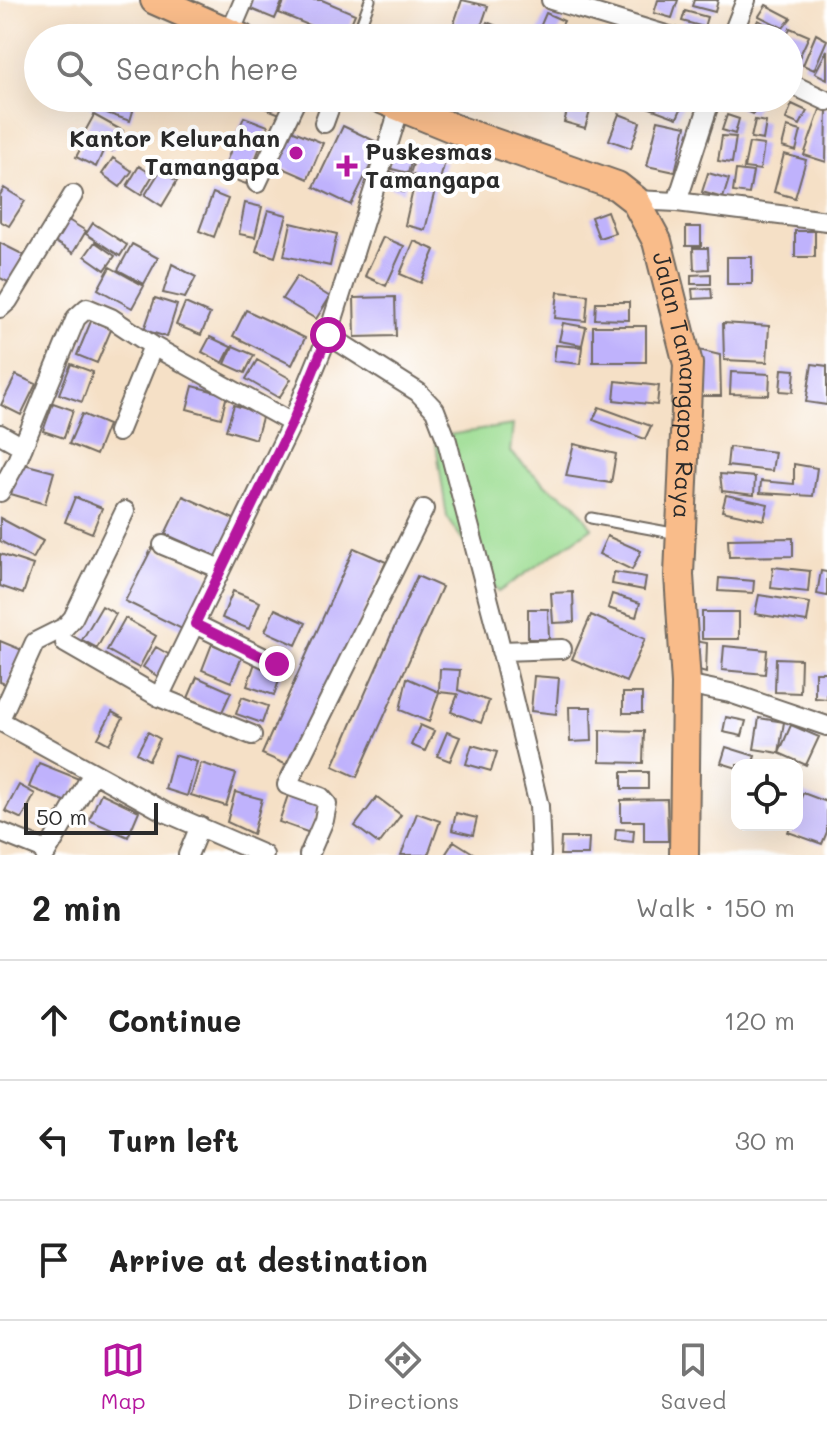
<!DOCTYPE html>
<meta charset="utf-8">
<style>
body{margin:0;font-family:Mali,sans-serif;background:#f2f2f2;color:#222}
.controls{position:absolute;right:24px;bottom:24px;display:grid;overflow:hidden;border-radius:16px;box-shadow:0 8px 32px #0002}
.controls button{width:72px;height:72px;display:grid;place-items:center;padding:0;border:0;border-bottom:2px solid #e0e0e0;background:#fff;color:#222;font:40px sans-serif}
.scale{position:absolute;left:24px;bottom:20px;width:134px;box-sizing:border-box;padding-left:8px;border:4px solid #2b2b2b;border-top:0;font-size:22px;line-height:28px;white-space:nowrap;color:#2b2b2b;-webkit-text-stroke:6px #fff;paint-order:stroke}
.stop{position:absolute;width:24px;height:24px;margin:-18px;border:6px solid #b5179e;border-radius:50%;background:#fff}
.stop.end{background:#b5179e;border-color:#fff;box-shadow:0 2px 8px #0008}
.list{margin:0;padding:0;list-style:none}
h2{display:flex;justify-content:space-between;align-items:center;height:104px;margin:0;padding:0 32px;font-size:34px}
h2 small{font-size:26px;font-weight:400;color:#767676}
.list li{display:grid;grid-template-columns:52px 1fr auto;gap:24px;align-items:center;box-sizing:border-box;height:120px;padding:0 32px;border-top:2px solid #e0e0e0}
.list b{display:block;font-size:30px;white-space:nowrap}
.list em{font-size:26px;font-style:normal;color:#767676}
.icon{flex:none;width:44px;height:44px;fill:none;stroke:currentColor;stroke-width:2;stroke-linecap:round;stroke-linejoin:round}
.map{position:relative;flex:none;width:827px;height:855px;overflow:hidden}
.search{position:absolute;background:#fff;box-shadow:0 8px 32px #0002;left:24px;right:24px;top:24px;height:88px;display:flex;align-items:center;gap:20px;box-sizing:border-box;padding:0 28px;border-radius:44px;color:#767676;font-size:30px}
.sheet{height:464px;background:#fff}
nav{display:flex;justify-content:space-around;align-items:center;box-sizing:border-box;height:112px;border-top:2px solid #e0e0e0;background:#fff;font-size:22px;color:#767676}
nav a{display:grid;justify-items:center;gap:4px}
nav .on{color:#b5179e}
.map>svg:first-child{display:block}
</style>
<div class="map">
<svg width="827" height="855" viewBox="0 0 827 855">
<rect width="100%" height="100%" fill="#fff"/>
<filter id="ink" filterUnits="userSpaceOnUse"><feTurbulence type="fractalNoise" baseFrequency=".0125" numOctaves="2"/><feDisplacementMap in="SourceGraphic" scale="16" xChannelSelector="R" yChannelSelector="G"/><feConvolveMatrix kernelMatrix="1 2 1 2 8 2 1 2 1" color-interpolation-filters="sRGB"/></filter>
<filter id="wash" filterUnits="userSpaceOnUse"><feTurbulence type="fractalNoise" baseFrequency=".006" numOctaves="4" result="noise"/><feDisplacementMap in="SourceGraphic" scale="32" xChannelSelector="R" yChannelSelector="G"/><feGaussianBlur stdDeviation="1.8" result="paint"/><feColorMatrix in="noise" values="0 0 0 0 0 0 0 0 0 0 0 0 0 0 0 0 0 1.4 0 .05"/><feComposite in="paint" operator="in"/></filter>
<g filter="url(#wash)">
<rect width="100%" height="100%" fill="#f5e0c6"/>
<path fill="#9ddd93" stroke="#64845f" stroke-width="2" d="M513,425L510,452L548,487L575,503L592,528L498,592L447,517L435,437Z"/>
<g id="blocks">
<path fill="#bfb2fc" d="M249,0H283L275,19L246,7Z
M285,0H322L355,14L345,38H340L279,13Z
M462,0L488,6L477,38H449Z
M658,0H678L672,18L654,13Z
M694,0H718L715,12L692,6Z
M766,5L791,18L783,28L759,16Z
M685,11L707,17L704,27L682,21Z
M546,13L564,21L555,38L537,34Z
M758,20L778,30L775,38H749Z
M487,22L525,38H480Z
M368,24L404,38H362Z
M790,28L809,36L796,64L789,61V38H786Z
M816,34L827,40L814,70L803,65Z
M827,50V79L815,73Z
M91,98H137L130,121L89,107Z
M251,98H286L280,114L249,102Z
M516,98H536L531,112L514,103Z
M571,98H594L585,128L564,122Z
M623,98H686L677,118Z
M730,98H757L760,100L753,114L728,102Z
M792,104L807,111L800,125L786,119Z
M821,107L827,109L826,162L804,155Z
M619,114L640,122L631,148L609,140Z
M94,115L123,131L112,151L83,135Z
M727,115L739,119L735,134L722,130Z
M244,117L268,126L246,184L221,175Z
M658,120L686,126L675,172L647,166Z
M755,120L766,122L763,140L751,138Z
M343,126L381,144L351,205L314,187Z
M284,127L323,143L308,179L269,162Z
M787,127L801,131L796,151L782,147Z
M722,136L736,137L732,163L718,161Z
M85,140L104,149L96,167L76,157Z
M749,143L764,145L760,170L744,168Z
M394,146L414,152L408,173L388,168Z
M416,154L445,162L439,183L410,174Z
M784,154L806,160L795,198L774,192Z
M113,158L132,171L120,187L102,174Z
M139,166L153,175L141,195L127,186Z
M387,170L408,179L403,192L382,184Z
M736,170L753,172L749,194L733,192Z
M160,171L177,181L162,206L145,195Z
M708,173L729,179L723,198L702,192Z
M415,181L436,186L425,230L405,225Z
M4,188L25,201L9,226L0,221V195Z
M213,193L228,199L214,237L199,231Z
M245,203L262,207L255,237L239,234Z
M268,210L287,215L275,257L256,251Z
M607,211L615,233L599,238L591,217Z
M65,218L86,231L73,253L52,240Z
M93,223L127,245L120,256L86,234Z
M291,223L337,234L330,266L284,256Z
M686,227H701V246H686Z
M795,231H815V257H795Z
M383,237L404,246L386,286L365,276Z
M414,241L435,250L421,283L400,274Z
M95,242L115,256L105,270L85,256Z
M0,243L24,255L10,283L0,278Z
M132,244L158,258L144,284L118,270Z
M693,248H708L709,269L694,270Z
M727,257H752V284H727Z
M172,264L196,277L185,298L163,293Z
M110,267L144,286L132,308L98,289Z
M711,274V284H691V275Z
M297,276L330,297L316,319L282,299Z
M711,288L712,298L693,299L692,289Z
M558,292L588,295L586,321L555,318Z
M395,297L396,336L355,337L354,298Z
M155,298L177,305L167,337L144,330Z
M596,302H629V320L595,319Z
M185,303L210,314L201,335L176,325Z
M246,310L305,338L292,365L233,336Z
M94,314L114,323L97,363L77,355Z
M563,323L586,327L582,345L559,341Z
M723,323L769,326L767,362L724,360Z
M593,326H646V362H593Z
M210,337L231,347L223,363L202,352Z
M556,345L582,347L580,364L554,361Z
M233,346L254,355L245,373L225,364Z
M699,350L720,355L721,396H700Z
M257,360L291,379L279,398L246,379Z
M71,364L93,372L82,402L59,394Z
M812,364L827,366V405L806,402Z
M782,369L795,370L793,392L780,391Z
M731,372L770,374L769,395L730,394Z
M16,375L36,384L21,415L1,405Z
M616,381L659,386L657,405L614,400Z
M193,386L227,395L221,418L187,409Z
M53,403L73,410L64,438L43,431Z
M234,405L263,414L256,439L226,430Z
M599,407L651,426L645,439L593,420Z
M82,414L108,425L96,455L69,444Z
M574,444L616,454L611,483L566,476Z
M729,447L775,452L772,471L727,466Z
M20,463L54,472L45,504L11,494Z
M794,464L817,468L813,496L760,493L761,481L794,484Z
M720,474L755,477L754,495L722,491Z
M726,495L768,504L764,520L722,511Z
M183,496L236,520L219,558L165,534Z
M75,497L102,508L92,533L65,522Z
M0,518L43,541L33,559L0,541Z
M607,536L641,551L632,570L599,554Z
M793,538V556L729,557L728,539Z
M152,548L209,576L184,630L125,601Z
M354,548L386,562L294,768L262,754Z
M0,554L33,565L23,594L0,586Z
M773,567L810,571L808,592L771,588Z
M821,571L827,572V596L817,594Z
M614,572L646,577L644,590L612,584Z
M417,576L442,587L357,777L333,766Z
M719,578L754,581L753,593L718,591Z
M233,591L260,602L249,629L222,618Z
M573,592L574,622L553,623L551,593Z
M612,594L640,603L636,617L608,608Z
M759,595L810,603L807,622L755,614Z
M102,606L116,614L97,648L82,640Z
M275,609L306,623L296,645L265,631Z
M528,609H548L549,639H528Z
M702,612H739V639H702Z
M591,615L645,639L626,682L572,659Z
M125,618L156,636L139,668L107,650Z
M689,640L707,643L706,673L692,669Z
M0,641L22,650L8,685L0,682Z
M212,644L242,657L231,682L202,670Z
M724,646L767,650L765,674L722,670Z
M156,647L175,658L162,679L143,667Z
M776,658L801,659L800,693L775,692Z
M255,663L282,672L274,695L247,686Z
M440,669L460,670L458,690L489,701L481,723L451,712L458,694L439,692Z
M815,672H827V699L815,698Z
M534,676L559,678L556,714L531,711Z
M197,677L231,692L222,712L188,698Z
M407,678L439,692L429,722L400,710Z
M623,693H642V713H623Z
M242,697L268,706L262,723L236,714Z
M569,707H591L592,741L570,742Z
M112,712L123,718L109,744L98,738Z
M726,717L746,721L742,736L723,732Z
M759,718L784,722L779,753L791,725L819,737L806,765L779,753L754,749Z
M420,725L434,731L425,751L411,745Z
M600,730L644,731L643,763L600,762Z
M148,732L160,739L149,760L137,753Z
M447,732L460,737L450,761L437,756Z
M472,745L497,752L491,771L466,764Z
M726,747L755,756L752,765H737V768L721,763Z
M174,755L197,762L187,796L165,789Z
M39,763L79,779L69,803L29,787Z
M201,763L236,774L226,806L191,795Z
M622,772H648V789H622Z
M19,785L35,794L22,819L5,811Z
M235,792L262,799L253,834L227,822Z
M101,793L139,811L128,837L89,820Z
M803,793L827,802V832L822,844L788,832L791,825H797V808Z
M288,795L319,805L310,833L279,822Z
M377,797L401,815L379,844L355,826Z
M667,799L668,841H644V821H621V800Z
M417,813L440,821L428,855H401Z
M456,813L477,818L473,835L452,830Z
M616,829L634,830L633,842L615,840Z
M561,838H589L588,855H560Z
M454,841L473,853L472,855H445Z"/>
</g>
</g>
<g filter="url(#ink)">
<use href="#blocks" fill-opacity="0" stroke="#726a61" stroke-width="2"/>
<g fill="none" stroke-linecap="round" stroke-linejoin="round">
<defs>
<path id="service" d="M356,38L370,0
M591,518L678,534"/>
<path id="minor" d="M551,0L676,38
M230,33L244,0
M731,38L746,0
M789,83L827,101
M324,123L333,98
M257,183L297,98
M635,200L677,202L711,98
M677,202L827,221
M0,308L8,301L73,195
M328,335L418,392L435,410L447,441L496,628L539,806L541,855
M118,432L153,346
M0,434L23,447
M0,492L17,461L76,318L87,308L111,318L153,346L292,423
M163,545L221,569L292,423L328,335L400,107
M195,624L277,664
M65,643L159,697L221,569
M501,651L562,649
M686,684L730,693L827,726
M159,697L252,735
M0,719L35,642L65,627L73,618L125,511
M0,721L165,812L264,855
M0,832L47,851
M45,855L93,773
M188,855L200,826
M309,855L324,820L327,804L321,797L287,785L424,509"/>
<g id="primary">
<path d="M155,0L241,38"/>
<path id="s1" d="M379,98L460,131L617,186L635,200L657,241L688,364L679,575L686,684L684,855"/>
</g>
</defs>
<use href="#service" stroke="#726a61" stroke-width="13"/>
<use href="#minor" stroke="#726a61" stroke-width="22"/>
<use href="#primary" stroke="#726a61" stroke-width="32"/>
<use href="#service" stroke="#fff" stroke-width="9"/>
<use href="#minor" stroke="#fff" stroke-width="18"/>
<use href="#primary" stroke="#f9bc8a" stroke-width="28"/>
</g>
</g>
<g fill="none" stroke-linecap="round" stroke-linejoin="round" filter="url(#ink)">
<path stroke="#b5179e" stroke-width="10" d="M277,664L195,624L292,423L328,335"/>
</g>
<g fill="#b5179e" stroke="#fff" stroke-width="3">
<circle cx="296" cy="153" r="8"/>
<path d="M343 154h8v8h8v8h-8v8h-8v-8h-8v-8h8z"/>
</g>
<g text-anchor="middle" stroke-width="8" stroke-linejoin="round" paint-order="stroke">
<g font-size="24" font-weight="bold" fill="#2b2b2b" stroke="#fff" text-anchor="end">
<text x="280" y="147">Kantor Kelurahan<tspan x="280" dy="28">Tamangapa</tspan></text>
<text x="365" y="160" text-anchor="start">Puskesmas<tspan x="365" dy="28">Tamangapa</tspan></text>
</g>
<g font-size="24" fill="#2b2b2b" stroke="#fff">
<text dy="8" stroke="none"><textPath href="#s1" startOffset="470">Jalan Tamangapa Raya</textPath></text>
</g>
</g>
</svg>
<div class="controls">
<button><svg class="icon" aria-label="locate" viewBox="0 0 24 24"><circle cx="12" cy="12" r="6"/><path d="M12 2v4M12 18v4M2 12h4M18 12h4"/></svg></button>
</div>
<div class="scale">50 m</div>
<div class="stop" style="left:328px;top:335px"></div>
<div class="stop end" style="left:277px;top:664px"></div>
<div class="search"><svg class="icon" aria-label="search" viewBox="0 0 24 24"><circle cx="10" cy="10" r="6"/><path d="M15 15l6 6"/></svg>Search here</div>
</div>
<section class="sheet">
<h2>2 min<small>Walk · 150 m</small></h2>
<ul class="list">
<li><svg class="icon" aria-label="ahead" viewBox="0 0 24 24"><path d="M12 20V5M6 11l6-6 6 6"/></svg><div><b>Continue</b></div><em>120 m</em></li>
<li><svg class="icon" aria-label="left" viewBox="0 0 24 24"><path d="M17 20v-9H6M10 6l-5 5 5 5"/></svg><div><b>Turn left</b></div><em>30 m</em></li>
<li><svg class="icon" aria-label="arrive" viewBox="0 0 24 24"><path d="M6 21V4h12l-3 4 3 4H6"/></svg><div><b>Arrive at destination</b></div></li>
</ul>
</section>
<nav>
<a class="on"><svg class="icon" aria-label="map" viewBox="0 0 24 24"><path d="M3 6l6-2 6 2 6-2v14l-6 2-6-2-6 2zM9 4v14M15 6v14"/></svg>Map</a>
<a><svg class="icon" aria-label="directions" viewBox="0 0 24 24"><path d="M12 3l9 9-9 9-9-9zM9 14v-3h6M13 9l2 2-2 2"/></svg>Directions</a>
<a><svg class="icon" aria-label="saved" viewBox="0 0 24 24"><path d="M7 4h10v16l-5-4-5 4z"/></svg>Saved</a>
</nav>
